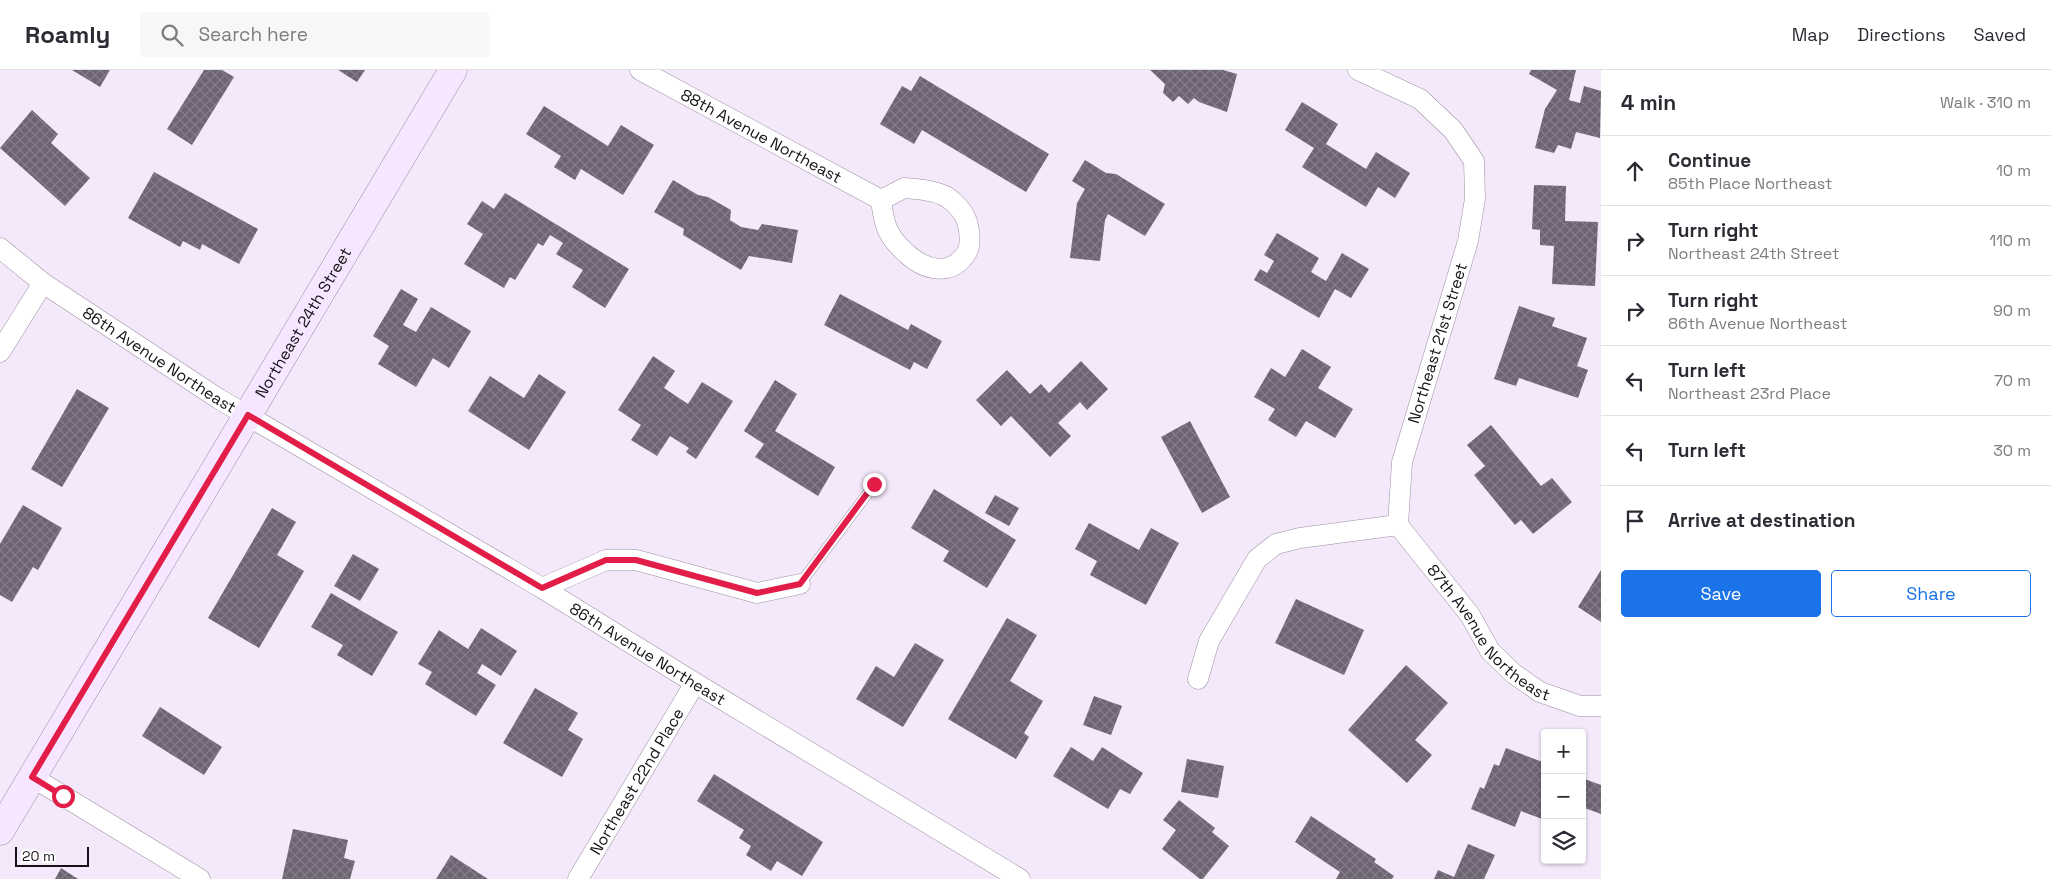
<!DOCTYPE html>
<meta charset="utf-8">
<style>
body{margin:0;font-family:"Space Grotesk",sans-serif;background:#f7f7f7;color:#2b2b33}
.controls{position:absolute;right:15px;bottom:15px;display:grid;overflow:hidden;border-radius:5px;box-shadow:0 1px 4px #0004}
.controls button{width:45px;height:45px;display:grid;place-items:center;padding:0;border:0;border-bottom:1px solid #e1e1e2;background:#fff;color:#2b2b33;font:25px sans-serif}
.scale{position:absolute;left:15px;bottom:12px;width:74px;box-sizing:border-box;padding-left:5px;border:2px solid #161218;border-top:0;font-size:14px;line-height:18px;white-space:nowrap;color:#161218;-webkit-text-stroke:4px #fff;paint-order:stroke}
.stop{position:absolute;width:15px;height:15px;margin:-11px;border:4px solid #e11d48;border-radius:50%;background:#fff}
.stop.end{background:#e11d48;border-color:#fff;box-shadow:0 1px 5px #0008}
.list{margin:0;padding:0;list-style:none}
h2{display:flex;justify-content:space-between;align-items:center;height:65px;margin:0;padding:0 20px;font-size:21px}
h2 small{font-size:16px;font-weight:400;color:#7c7c81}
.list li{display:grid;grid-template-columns:32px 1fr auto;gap:15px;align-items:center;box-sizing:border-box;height:70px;padding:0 20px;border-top:1px solid #e1e1e2}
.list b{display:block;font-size:19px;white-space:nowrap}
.list p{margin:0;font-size:16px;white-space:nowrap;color:#7c7c81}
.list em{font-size:16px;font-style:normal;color:#7c7c81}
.actions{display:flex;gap:10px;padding:15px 20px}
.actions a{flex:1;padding:11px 0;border:1px solid #1a73e8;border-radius:5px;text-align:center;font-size:18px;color:#1a73e8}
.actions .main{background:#1a73e8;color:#fff}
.icon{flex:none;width:28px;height:28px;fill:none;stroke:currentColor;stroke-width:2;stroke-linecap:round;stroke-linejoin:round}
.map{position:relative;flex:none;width:1601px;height:809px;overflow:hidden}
header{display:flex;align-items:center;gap:30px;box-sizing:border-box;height:70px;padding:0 25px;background:#fff;border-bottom:1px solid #e1e1e2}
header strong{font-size:24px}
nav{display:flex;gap:28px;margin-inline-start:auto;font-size:18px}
.search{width:350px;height:45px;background:#f7f7f7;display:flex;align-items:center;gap:12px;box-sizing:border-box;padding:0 18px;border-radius:5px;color:#7c7c81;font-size:19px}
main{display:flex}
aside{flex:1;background:#fff}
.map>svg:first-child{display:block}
</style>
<header>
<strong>Roamly</strong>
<div class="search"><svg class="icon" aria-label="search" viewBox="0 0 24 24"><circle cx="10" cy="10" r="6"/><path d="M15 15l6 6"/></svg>Search here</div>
<nav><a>Map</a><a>Directions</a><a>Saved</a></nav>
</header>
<main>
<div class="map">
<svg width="1601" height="809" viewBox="0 0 1601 809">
<defs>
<pattern id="building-cross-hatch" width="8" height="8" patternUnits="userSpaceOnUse" patternTransform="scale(1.25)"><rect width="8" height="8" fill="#6d6373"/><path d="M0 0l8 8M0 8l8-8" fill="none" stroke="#847c88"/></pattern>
</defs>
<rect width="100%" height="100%" fill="#f4e8fb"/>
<path fill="url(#building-cross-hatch)" d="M72,0H110L100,17Z
M204,0H222L234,7L192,75L167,59Z
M338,0H365L357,12Z
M1150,0H1223L1237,4L1227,42L1199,32L1194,28L1188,34L1179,26L1173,32L1163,23L1165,14Z
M1531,0H1576L1569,30L1580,33L1584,16L1601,21L1600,68L1576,62L1571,79L1558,75L1554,83L1535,78L1545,39L1557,20L1529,4Z
M920,6L1049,84L1026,122L922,60L914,74L880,54L902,16L911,21Z
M1302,32L1338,54L1326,74L1366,99L1376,82L1410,103L1395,128L1378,117L1366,137L1302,97L1314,78L1285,60Z
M544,36L608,76L621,55L654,75L623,125L581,99L575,110L554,97L561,86L526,64Z
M32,40L58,64L51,73L90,108L65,136L0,78Z
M1085,90L1106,103L1116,104L1165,134L1145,166L1108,144L1105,150L1100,191L1070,188L1077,133L1085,119L1072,111Z
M154,102L258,159L239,194L202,174L200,180L183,171L180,177L128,148Z
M673,110L698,125L708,127L731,140L730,150L741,157L758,160L762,154L798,160L792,193L749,186L741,200L683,165L684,159L654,142Z
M1534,115L1566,116L1565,151L1598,152L1595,216L1552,214L1554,176L1540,175V160L1532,159Z
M505,123L629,199L605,238L572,217L583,200L556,184L563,173L550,165L543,176L538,173L515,210L510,207L504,218L464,194L483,164L467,154L482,131L494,139Z
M1277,163L1319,188L1311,202L1326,211L1342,183L1369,199L1351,228L1335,219L1319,248L1254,210L1260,199L1267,203L1274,191L1264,185Z
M401,219L418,229L403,255L416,262L431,237L471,261L449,298L433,288L416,317L378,294L389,276L373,266Z
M840,224L908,260L911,254L942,271L927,299L914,292L910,300L824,255Z
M1519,236L1555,248L1552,256L1587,268L1577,296L1588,300L1578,328L1519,308L1516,316L1494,309Z
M1302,279L1331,297L1318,318L1353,339L1335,368L1306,351L1296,367L1268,350L1275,339L1254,327L1271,298L1285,307Z
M653,286L675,301L664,318L688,334L702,312L733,331L696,389L686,382L689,378L670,366L657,386L631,370L641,355L618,340Z
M1081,291L1108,319L1087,340L1080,332L1058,353L1071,366L1050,387L1011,346L1001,356L976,330L1007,300L1030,324L1041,314L1049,323Z
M539,304L566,322L529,380L468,341L490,306L524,328Z
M775,310L797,324L775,361L835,397L818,426L755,387L764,374L744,361Z
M77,319L109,338L62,417L31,399Z
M1190,351L1230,427L1202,443L1161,367Z
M1491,355L1541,416L1552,408L1572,432L1533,464L1521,450L1515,455L1474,405L1485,396L1467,375Z
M934,419L1016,470L987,518L943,491L949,481L911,458Z
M995,425L1019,438L1009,456L985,443Z
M23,435L62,458L38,500L33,497L12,532L0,525V474Z
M272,438L296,452L277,485L304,501L259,578L208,548Z
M1089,453L1139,480L1151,458L1179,473L1146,535L1090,505L1097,491L1075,479Z
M353,484L379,499L360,531L334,516Z
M1601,500V552L1578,537Z
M331,523L398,562L372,606L337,585L343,575L311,557Z
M1296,529L1364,560L1344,605L1275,573Z
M1007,548L1037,565L1010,611L1043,631L1024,663L1029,667L1016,689L948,649Z
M481,558L517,581L501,606L482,594L477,603L496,615L476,646L425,614L432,602L418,594L439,560L468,579Z
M915,573L944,590L903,657L856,629L876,596L894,607Z
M1406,595L1448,633L1415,670L1432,685L1407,713L1348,660Z
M535,618L578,643L568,660L583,669L562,707L503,673Z
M1094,626L1122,636L1111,665L1083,655Z
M160,637L222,677L204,705L142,666Z
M1071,677L1093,691L1102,677L1143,703L1130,724L1120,719L1108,739L1053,706Z
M1506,678L1545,693V750L1521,741L1515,757L1471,739L1480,717L1484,719L1494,694L1499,696Z
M1187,689L1224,696L1218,728L1181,722Z
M714,704L823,772L802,806L777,791L771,801L746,785L751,776L739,768L744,760L697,731Z
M1582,708L1601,715V744L1582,737Z
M1179,730L1215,758L1212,762L1229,776L1203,809H1200L1162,779L1176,760L1163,750Z
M1311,746L1376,789L1374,792L1394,806L1392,809H1336L1340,802L1295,772Z
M293,759L348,770L344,788L355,791L350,809H282Z
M1468,774L1495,785L1484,809H1434L1438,800L1454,807Z
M451,785L488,809H436Z
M61,798L78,809H55Z"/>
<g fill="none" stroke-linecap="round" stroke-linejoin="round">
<defs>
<path id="lane" d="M800,514L874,415"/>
<g id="street">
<path id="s1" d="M640,0L881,130"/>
<path d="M1358,0L1420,29L1453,60L1474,91L1475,129L1468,171L1402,392L1398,455"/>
<path d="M904,118C918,119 932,120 945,126C951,129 961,139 964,145C969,153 972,173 967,182C952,208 924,200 906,183C887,166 884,155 881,130Z"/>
<path id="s2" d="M0,178L43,213L219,329L542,518L695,613L1020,809"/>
<path d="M0,282L43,213"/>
<path id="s3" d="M1398,455L1470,545L1490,581L1514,604L1540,622L1580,636H1601"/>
<path d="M542,518L606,490H636L757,523L800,514"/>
<path d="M1198,609L1209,571L1257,489L1276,474L1300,468L1398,455"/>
<path d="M32,707L200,809"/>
<path id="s4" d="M578,809L695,613"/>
</g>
<g id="secondary">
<path id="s5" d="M0,761L453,0"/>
</g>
</defs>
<use href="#lane" stroke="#9c91a2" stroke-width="11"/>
<use href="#street" stroke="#9c91a2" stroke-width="21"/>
<use href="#secondary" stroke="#9c91a2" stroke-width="29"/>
<use href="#lane" stroke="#fff" stroke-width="10"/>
<use href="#street" stroke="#fff" stroke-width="20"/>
<use href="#secondary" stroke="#f7e6ff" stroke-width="28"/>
</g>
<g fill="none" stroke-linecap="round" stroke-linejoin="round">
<path stroke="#e11d48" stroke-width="6" d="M63,726L32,707L248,345L542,518L606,490H636L757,523L800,514L874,414"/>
</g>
<g text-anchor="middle" stroke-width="4" stroke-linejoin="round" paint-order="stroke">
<g font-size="16" fill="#161218" stroke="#fff">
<text dy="6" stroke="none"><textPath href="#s1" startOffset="138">88th Avenue Northeast</textPath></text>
<text dy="6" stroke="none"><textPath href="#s5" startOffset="592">Northeast 24th Street</textPath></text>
<text transform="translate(1437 273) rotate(-73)" y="6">Northeast 21st Street</text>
<text dy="6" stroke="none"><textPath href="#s2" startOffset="195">86th Avenue Northeast</textPath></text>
<text dy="6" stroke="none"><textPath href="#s3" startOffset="142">87th Avenue Northeast</textPath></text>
<text dy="6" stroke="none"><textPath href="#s2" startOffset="765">86th Avenue Northeast</textPath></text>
<text dy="6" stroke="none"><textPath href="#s4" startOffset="114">Northeast 22nd Place</textPath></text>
</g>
</g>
</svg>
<div class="controls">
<button>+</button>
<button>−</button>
<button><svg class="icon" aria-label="layers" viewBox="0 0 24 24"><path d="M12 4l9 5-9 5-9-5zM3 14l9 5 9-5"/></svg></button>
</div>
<div class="scale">20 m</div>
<div class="stop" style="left:63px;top:726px"></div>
<div class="stop end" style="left:874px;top:414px"></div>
</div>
<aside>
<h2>4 min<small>Walk · 310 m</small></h2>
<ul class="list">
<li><svg class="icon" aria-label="ahead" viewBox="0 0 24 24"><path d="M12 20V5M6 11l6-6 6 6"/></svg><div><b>Continue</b><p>85th Place Northeast</p></div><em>10 m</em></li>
<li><svg class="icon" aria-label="right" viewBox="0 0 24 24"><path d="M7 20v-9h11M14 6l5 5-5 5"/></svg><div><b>Turn right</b><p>Northeast 24th Street</p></div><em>110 m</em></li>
<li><svg class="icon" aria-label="right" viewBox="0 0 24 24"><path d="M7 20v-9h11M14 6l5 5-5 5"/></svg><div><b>Turn right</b><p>86th Avenue Northeast</p></div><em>90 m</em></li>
<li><svg class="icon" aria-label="left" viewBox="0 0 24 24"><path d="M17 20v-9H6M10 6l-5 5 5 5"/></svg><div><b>Turn left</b><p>Northeast 23rd Place</p></div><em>70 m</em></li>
<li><svg class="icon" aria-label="left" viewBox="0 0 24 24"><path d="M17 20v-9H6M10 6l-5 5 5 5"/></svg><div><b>Turn left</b></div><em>30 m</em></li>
<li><svg class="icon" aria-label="arrive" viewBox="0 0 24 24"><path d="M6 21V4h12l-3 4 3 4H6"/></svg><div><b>Arrive at destination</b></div></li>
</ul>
<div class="actions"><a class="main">Save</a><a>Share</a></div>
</aside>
</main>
